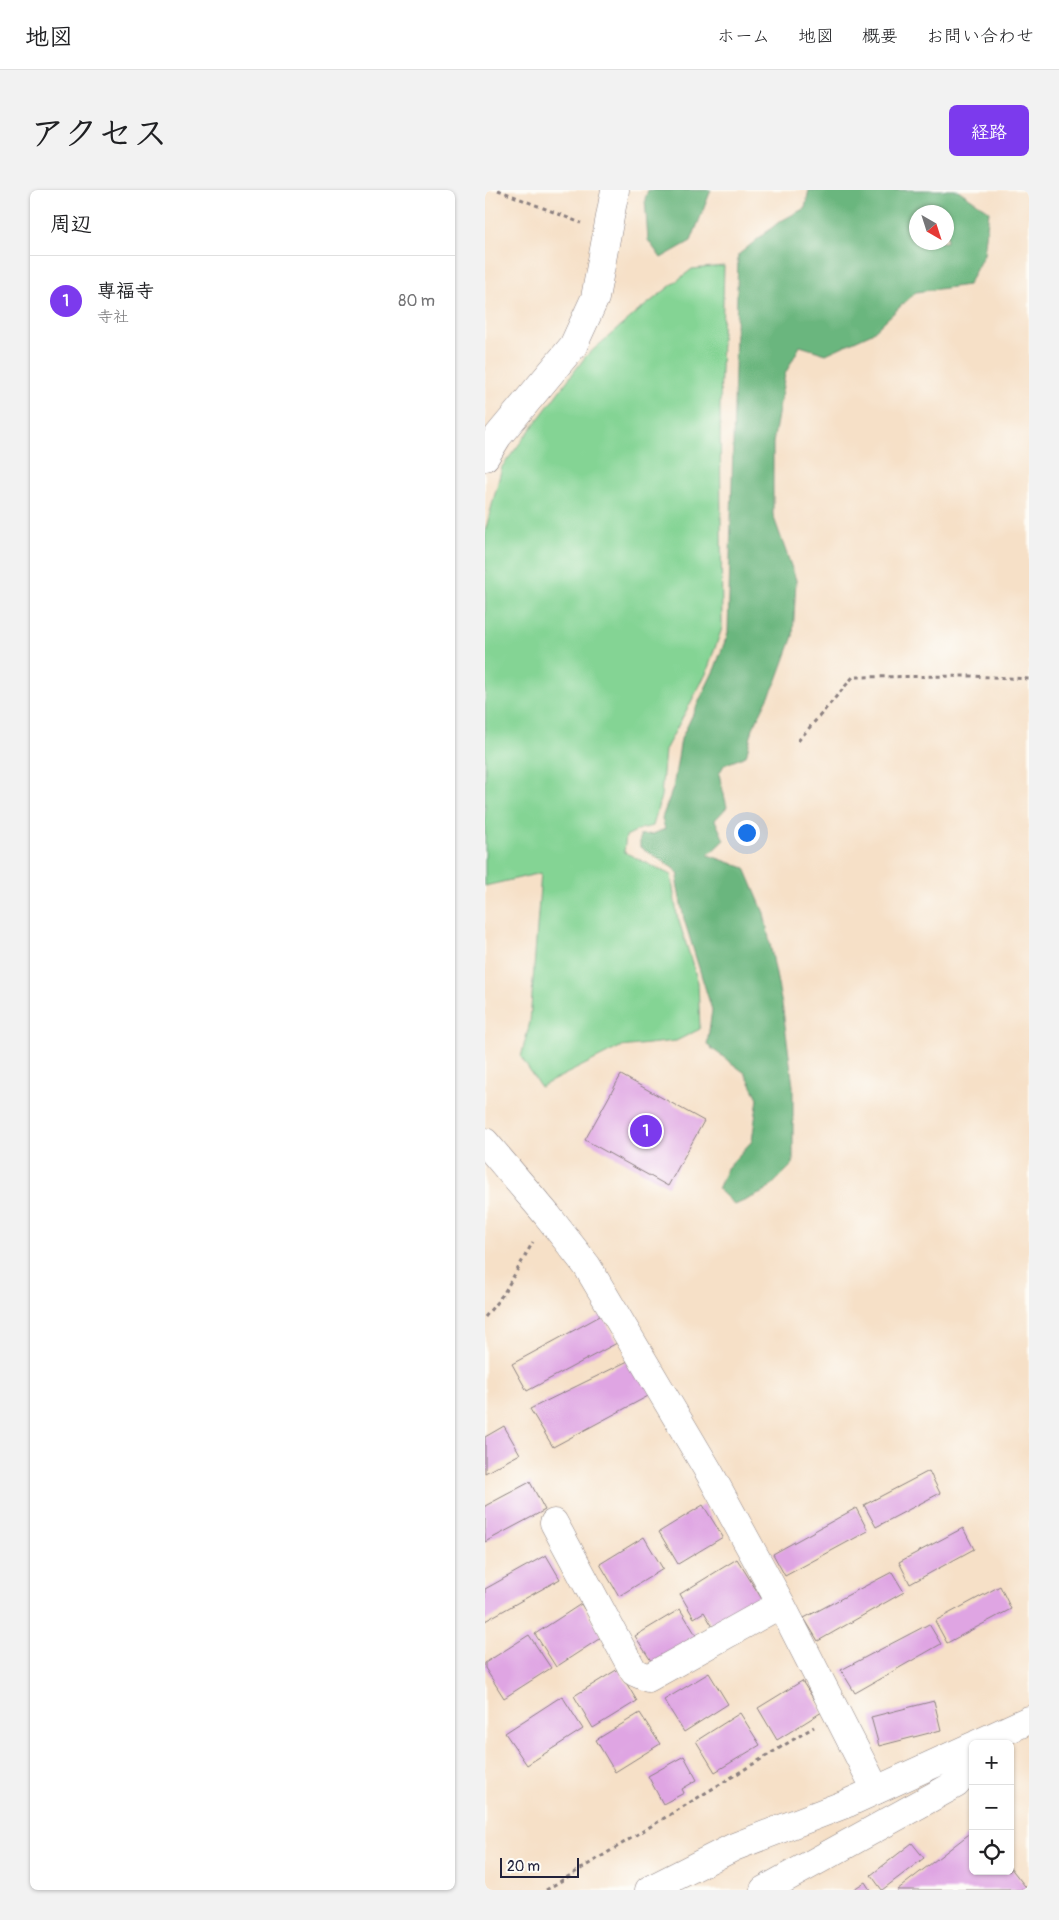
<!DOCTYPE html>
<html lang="ja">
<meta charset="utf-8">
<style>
body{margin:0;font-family:Pangolin,"Klee One",sans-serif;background:#f2f2f2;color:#202124}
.controls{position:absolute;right:15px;bottom:15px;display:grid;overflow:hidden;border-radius:8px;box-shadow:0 1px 4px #0004}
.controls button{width:45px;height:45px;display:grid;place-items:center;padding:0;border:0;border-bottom:1px solid #e0e0e0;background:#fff;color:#202124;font:25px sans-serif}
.compass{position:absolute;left:424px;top:15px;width:45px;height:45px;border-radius:50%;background:#fff;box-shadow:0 1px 4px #0004;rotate:141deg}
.scale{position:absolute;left:15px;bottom:12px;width:79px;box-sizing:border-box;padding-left:5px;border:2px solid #22223b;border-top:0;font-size:14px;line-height:18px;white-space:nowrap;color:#22223b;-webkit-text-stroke:4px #fdfcf7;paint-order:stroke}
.you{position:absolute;left:261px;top:642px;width:18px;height:18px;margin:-12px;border:4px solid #fff;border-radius:50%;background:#1a73e8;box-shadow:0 0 0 8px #1a73e833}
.badge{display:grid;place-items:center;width:32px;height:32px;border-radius:50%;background:#7c3aed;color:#fff;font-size:16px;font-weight:700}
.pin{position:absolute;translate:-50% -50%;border:2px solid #fff;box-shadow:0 1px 5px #0006}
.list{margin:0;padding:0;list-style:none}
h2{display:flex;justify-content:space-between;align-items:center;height:65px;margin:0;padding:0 20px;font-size:21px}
h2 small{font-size:16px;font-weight:400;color:#757577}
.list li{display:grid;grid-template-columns:32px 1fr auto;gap:15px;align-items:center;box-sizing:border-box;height:90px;padding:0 20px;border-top:1px solid #e0e0e0}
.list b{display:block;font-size:19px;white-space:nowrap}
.list p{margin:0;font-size:16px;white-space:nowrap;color:#757577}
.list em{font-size:16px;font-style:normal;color:#757577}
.icon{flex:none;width:28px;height:28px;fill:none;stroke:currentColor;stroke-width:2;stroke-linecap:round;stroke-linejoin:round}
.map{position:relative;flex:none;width:544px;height:1700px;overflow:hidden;border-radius:8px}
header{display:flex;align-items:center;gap:30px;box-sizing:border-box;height:70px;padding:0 25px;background:#fff;border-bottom:1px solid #e0e0e0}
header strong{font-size:24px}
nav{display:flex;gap:28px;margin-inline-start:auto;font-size:18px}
.intro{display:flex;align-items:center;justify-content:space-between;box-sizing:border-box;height:120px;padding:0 30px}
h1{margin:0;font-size:35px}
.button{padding:12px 22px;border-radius:8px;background:#7c3aed;color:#fff;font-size:18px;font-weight:700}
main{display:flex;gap:30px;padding:0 30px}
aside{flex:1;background:#fff;border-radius:8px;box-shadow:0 1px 4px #0004}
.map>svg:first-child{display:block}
</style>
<header>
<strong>地図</strong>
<nav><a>ホーム</a><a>地図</a><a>概要</a><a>お問い合わせ</a></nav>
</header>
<div class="intro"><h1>アクセス</h1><a class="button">経路</a></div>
<main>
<aside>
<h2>周辺<small></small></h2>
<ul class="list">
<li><span class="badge">1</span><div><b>専福寺</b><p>寺社</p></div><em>80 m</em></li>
</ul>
</aside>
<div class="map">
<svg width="544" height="1700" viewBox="0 0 544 1700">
<rect width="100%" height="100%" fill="#fdfcf7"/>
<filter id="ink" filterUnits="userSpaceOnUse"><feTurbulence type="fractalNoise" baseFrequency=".02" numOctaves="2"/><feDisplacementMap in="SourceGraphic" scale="10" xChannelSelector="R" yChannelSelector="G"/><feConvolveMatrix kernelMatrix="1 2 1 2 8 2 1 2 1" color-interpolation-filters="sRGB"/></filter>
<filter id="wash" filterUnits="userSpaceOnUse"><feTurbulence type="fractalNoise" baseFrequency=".0096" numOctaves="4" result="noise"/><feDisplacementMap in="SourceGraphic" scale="20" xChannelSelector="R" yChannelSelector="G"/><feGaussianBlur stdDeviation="1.12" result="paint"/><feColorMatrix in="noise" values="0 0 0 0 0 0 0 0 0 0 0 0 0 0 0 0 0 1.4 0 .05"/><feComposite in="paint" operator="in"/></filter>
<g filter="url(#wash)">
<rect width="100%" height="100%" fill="#f6e0c7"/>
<path fill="#84d494" stroke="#537b68" d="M239,76L235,217L237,438L221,484L180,560L176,606L168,636L155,639L141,646L139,662L186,685L192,725L213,792L215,839L191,851L135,857L55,897L36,867L45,832L56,683L0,696V342L17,277L101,166L151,123L207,79Z"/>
<path fill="#6bb67e" stroke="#466c5c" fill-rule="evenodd" d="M163,0H226L206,51L176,68L163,50L160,9Z
M324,0H473L504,21L499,64L483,95L431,102L387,143L341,164L315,156L300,184L288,253V325L311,390L308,446L292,490L268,538L261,566L239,575L234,584L242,617L230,630L239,650L223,665L260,678L279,723L298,820L308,896V974L281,1001L250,1015L233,999L242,978L267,951L273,908L260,883L222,855L227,820L199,729L192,693L194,685L188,678L155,657V645L168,644L180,639L177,628L188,598L196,549L230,478L243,443L253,65L294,32L320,18ZM432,22H462V52H432Z"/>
<g id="blocks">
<path fill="#dfa5e3" d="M136,885L219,931L183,996L100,950Z
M117,1125L132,1153L42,1201L27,1174Z
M145,1170L167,1204L68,1257L45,1219Z
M19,1236L35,1264L0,1283V1247Z
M444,1281L455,1303L391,1337L379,1315Z
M45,1292L60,1320L0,1352V1316Z
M218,1315L238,1347L193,1374L174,1342Z
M371,1318L383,1341L300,1386L288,1364Z
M478,1338L489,1359L425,1394L414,1372Z
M159,1347L178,1379L134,1406L115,1374Z
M61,1365L75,1389L0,1431V1399Z
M252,1369L280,1414L232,1444L219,1422L209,1428L195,1404Z
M407,1382L419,1402L333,1451L319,1428Z
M515,1396L526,1419L462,1453L450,1431Z
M96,1414L117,1447L71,1477L50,1444Z
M195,1419L214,1450L170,1477L150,1446Z
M444,1434L456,1454L370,1503L356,1480Z
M44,1445L66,1478L19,1508L0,1478V1473Z
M133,1479L152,1511L108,1538L89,1506Z
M224,1483L243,1514L199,1542L179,1510Z
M317,1491L337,1522L292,1550L273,1518Z
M77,1506L98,1539L42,1575L20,1543Z
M449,1511L456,1540L394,1556L386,1527Z
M155,1523L175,1554L130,1582L111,1550Z
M255,1523L275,1555L230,1582L211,1551Z
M199,1566L212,1590L197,1599L199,1603L178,1614L163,1586Z
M488,1641V1681H525V1677L543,1700H412Z
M427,1653L439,1668L397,1700L386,1685Z
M380,1692L385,1700H367Z"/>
</g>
</g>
<g filter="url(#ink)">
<use href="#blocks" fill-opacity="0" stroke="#8c8181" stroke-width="1"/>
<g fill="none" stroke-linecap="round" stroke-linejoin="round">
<defs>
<path id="street" d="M0,267L13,246L88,156L110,108L130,0
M0,952L62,1025L102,1076L224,1282L296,1414L391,1600
M69,1333L149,1482L163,1488L296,1414"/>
<path id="secondary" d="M492,1554L544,1530
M164,1700L249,1657L363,1613L488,1556
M279,1700L471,1594L485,1577L488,1566"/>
</defs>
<use href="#street" stroke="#8c8181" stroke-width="29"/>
<use href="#secondary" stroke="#8c8181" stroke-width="29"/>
<path stroke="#8c8181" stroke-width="3" stroke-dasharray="4 4" stroke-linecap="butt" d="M13,0L96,33
M313,551L368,487L487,486L544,489
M0,1127L19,1103L48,1052
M61,1700L329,1537"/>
<use href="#street" stroke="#fff" stroke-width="28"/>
<use href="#secondary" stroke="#fff" stroke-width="28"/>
</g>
</g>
</svg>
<div class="controls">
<button>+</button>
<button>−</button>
<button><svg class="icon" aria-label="locate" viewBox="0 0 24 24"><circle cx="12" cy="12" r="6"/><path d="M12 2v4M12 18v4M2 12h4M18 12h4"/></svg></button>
</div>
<svg class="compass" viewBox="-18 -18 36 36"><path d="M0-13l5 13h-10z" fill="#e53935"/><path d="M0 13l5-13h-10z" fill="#757577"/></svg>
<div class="scale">20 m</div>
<div class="you"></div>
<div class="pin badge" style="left:161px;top:941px">1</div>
</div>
</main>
